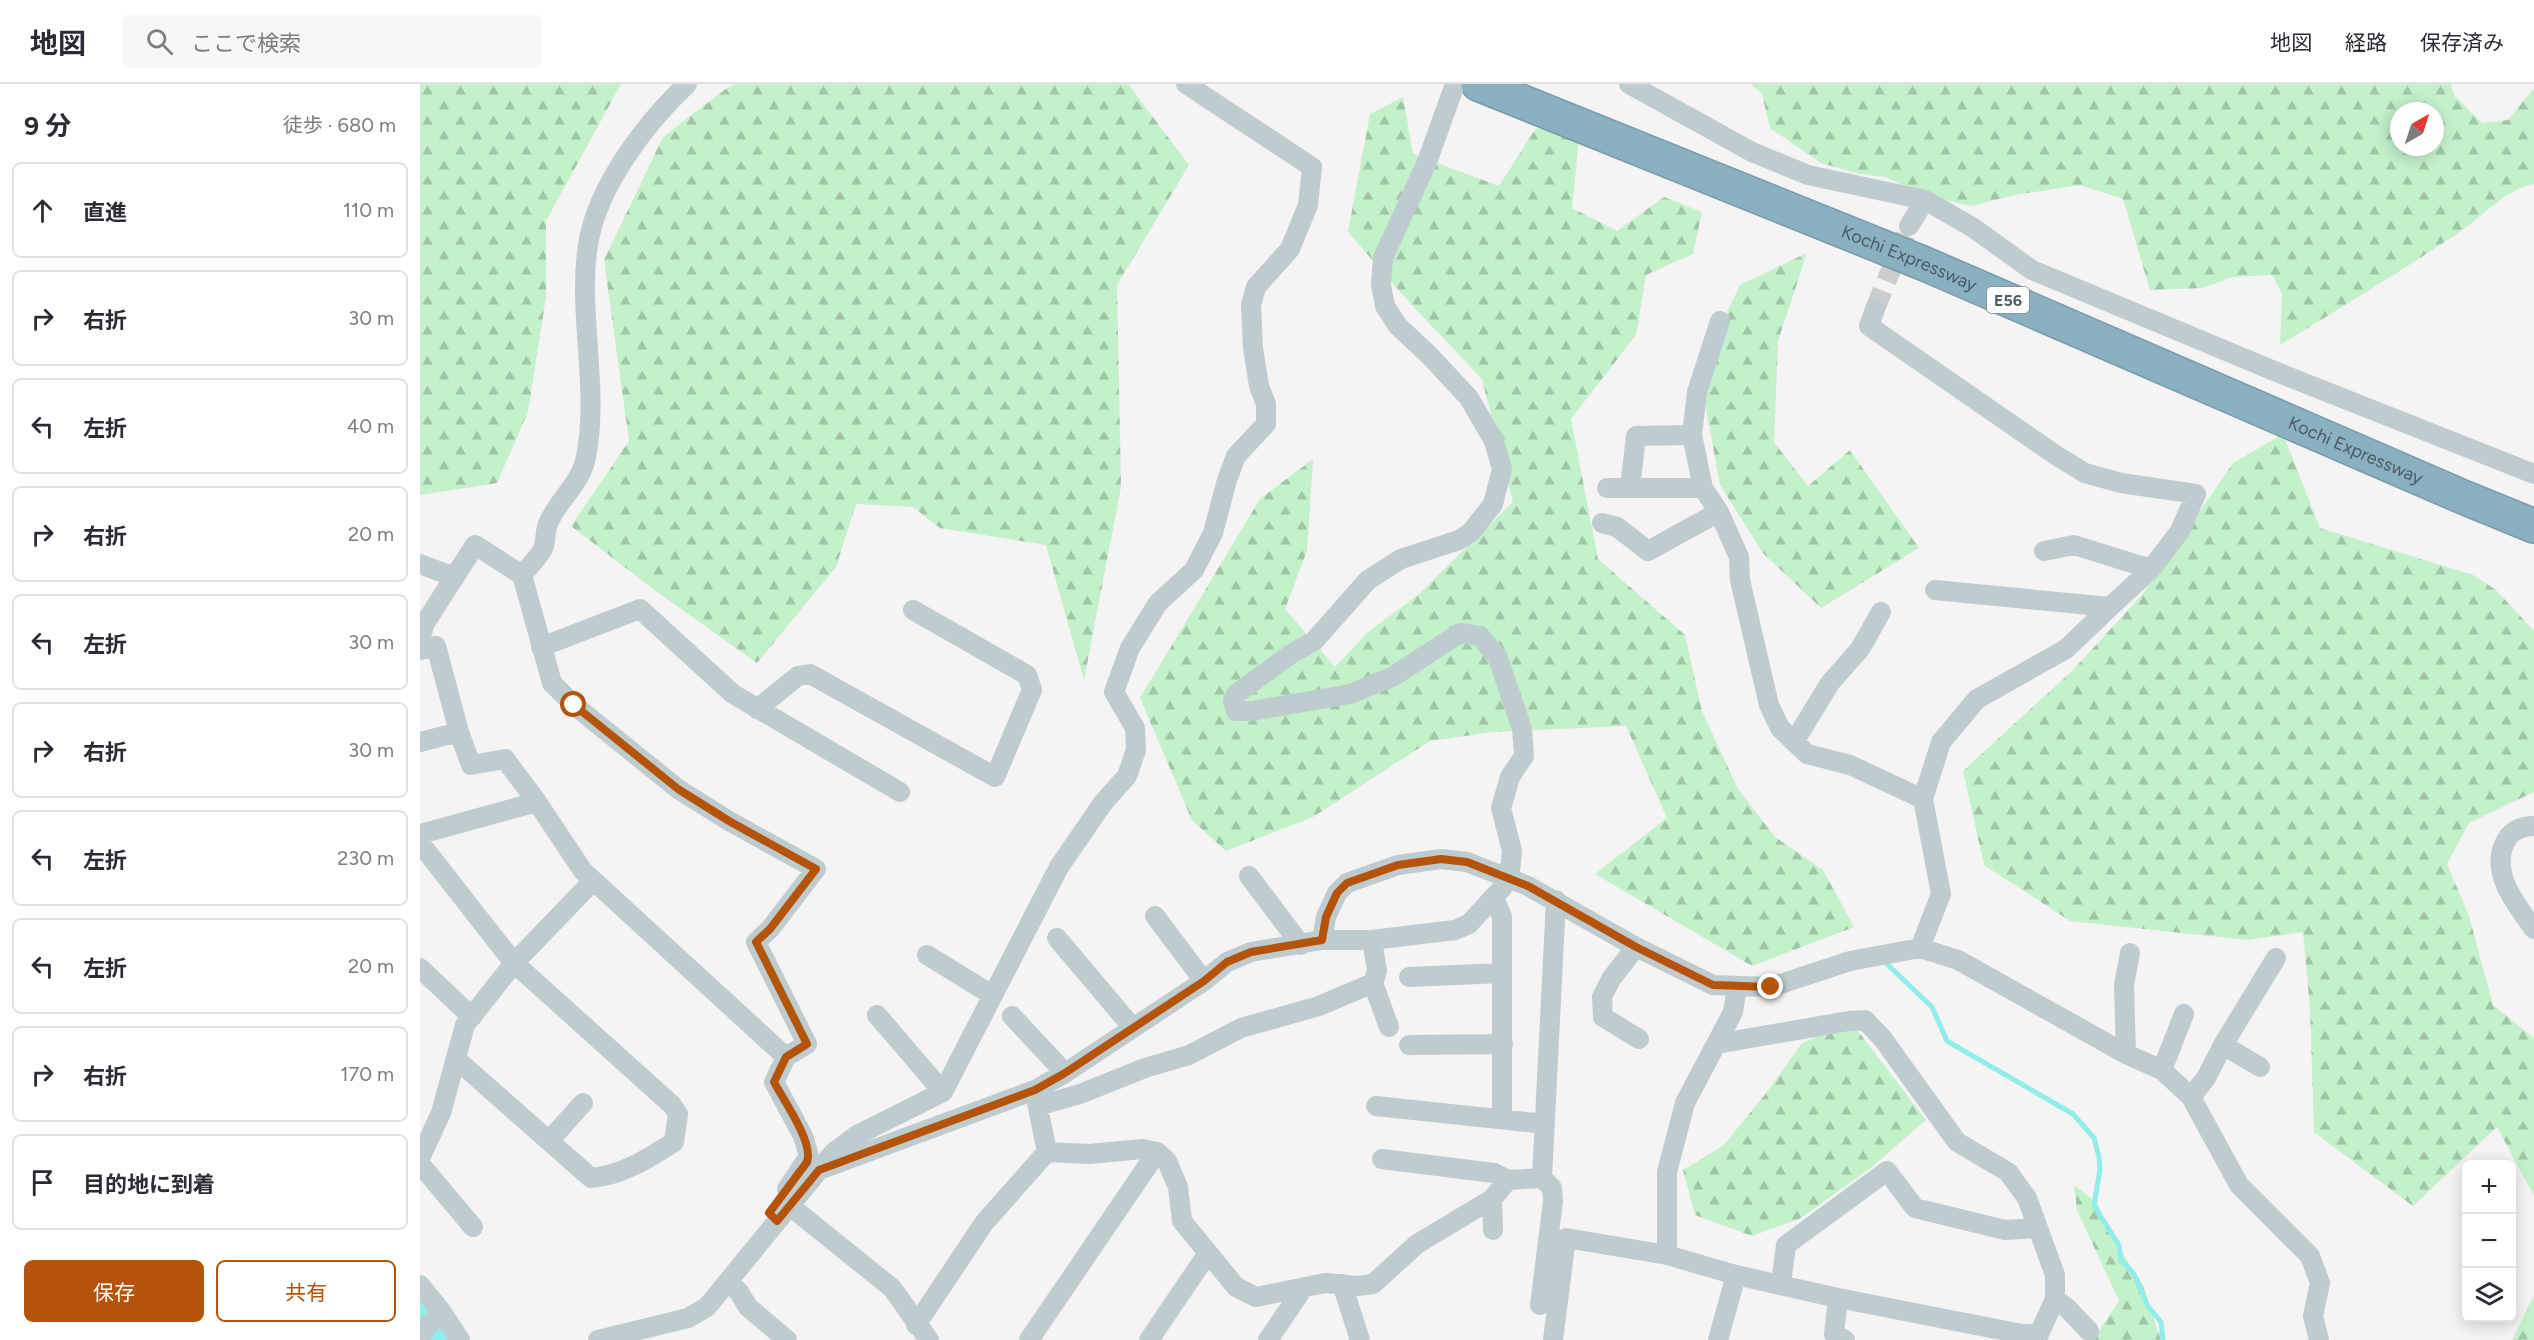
<!DOCTYPE html>
<html lang="ja">
<meta charset="utf-8">
<style>
body{margin:0;font-family:Figtree,"Noto Sans JP",sans-serif;background:#f7f7f7;color:#2b2b33}
.controls{position:absolute;right:18px;bottom:18px;display:grid;overflow:hidden;border-radius:9px;box-shadow:0 3px 15px #0003}
.controls button{width:54px;height:54px;display:grid;place-items:center;padding:0;border:0;border-bottom:2px solid #e1e1e2;background:#fff;color:#2b2b33;font:30px sans-serif}
.compass{position:absolute;left:1970px;top:18px;width:54px;height:54px;border-radius:50%;background:#fff;box-shadow:0 3px 15px #0003;rotate:39deg}
.stop{position:absolute;width:18px;height:18px;margin:-14px;border:4px solid #b45309;border-radius:50%;background:#fff}
.stop.end{background:#b45309;border-color:#fff;box-shadow:0 2px 6px #0008}
.list{margin:0;padding:0;list-style:none}
h2{display:flex;justify-content:space-between;align-items:center;height:78px;margin:0;padding:0 24px;font-size:26px}
h2 small{font-size:20px;font-weight:400;color:#7c7c81}
.list li{display:grid;grid-template-columns:39px 1fr auto;gap:18px;align-items:center;box-sizing:border-box;height:96px;margin:0 12px 12px;padding:0 12px;border:2px solid #e1e1e2;border-radius:9px}
.list b{display:block;font-size:22px;white-space:nowrap}
.list em{font-size:20px;font-style:normal;color:#7c7c81}
.actions{display:flex;gap:12px;padding:18px 24px}
.actions a{flex:1;padding:14px 0;border:2px solid #b45309;border-radius:9px;text-align:center;font-size:21px;color:#b45309}
.actions .main{background:#b45309;color:#fff}
.icon{flex:none;width:33px;height:33px;fill:none;stroke:currentColor;stroke-width:2;stroke-linecap:round;stroke-linejoin:round}
.map{position:relative;flex:none;width:2114px;height:1256px;overflow:hidden}
header{display:flex;align-items:center;gap:36px;box-sizing:border-box;height:84px;padding:0 30px;background:#fff;border-bottom:2px solid #e1e1e2}
header strong{font-size:28px}
nav{display:flex;gap:33px;margin-inline-start:auto;font-size:21px}
.search{width:420px;height:54px;background:#f7f7f7;display:flex;align-items:center;gap:15px;box-sizing:border-box;padding:0 21px;border-radius:9px;color:#7c7c81;font-size:22px}
main{display:flex}
aside{flex:1;background:#fff}
.map>svg:first-child{display:block}
</style>
<header>
<strong>地図</strong>
<div class="search"><svg class="icon" aria-label="search" viewBox="0 0 24 24"><circle cx="10" cy="10" r="6"/><path d="M15 15l6 6"/></svg>ここで検索</div>
<nav><a>地図</a><a>経路</a><a>保存済み</a></nav>
</header>
<main>
<aside>
<h2>9 分<small>徒歩 · 680 m</small></h2>
<ul class="list">
<li><svg class="icon" aria-label="ahead" viewBox="0 0 24 24"><path d="M12 20V5M6 11l6-6 6 6"/></svg><div><b>直進</b></div><em>110 m</em></li>
<li><svg class="icon" aria-label="right" viewBox="0 0 24 24"><path d="M7 20v-9h11M14 6l5 5-5 5"/></svg><div><b>右折</b></div><em>30 m</em></li>
<li><svg class="icon" aria-label="left" viewBox="0 0 24 24"><path d="M17 20v-9H6M10 6l-5 5 5 5"/></svg><div><b>左折</b></div><em>40 m</em></li>
<li><svg class="icon" aria-label="right" viewBox="0 0 24 24"><path d="M7 20v-9h11M14 6l5 5-5 5"/></svg><div><b>右折</b></div><em>20 m</em></li>
<li><svg class="icon" aria-label="left" viewBox="0 0 24 24"><path d="M17 20v-9H6M10 6l-5 5 5 5"/></svg><div><b>左折</b></div><em>30 m</em></li>
<li><svg class="icon" aria-label="right" viewBox="0 0 24 24"><path d="M7 20v-9h11M14 6l5 5-5 5"/></svg><div><b>右折</b></div><em>30 m</em></li>
<li><svg class="icon" aria-label="left" viewBox="0 0 24 24"><path d="M17 20v-9H6M10 6l-5 5 5 5"/></svg><div><b>左折</b></div><em>230 m</em></li>
<li><svg class="icon" aria-label="left" viewBox="0 0 24 24"><path d="M17 20v-9H6M10 6l-5 5 5 5"/></svg><div><b>左折</b></div><em>20 m</em></li>
<li><svg class="icon" aria-label="right" viewBox="0 0 24 24"><path d="M7 20v-9h11M14 6l5 5-5 5"/></svg><div><b>右折</b></div><em>170 m</em></li>
<li><svg class="icon" aria-label="arrive" viewBox="0 0 24 24"><path d="M6 21V4h12l-3 4 3 4H6"/></svg><div><b>目的地に到着</b></div></li>
</ul>
<div class="actions"><a class="main">保存</a><a>共有</a></div>
</aside>
<div class="map">
<svg width="2114" height="1256" viewBox="0 0 2114 1256">
<defs>
<pattern id="forest-firs" width="22" height="20" patternUnits="userSpaceOnUse" patternTransform="scale(1.5)"><rect width="22" height="20" fill="#c3f1ca"/><path d="M5 1l3.5 6h-7zM16 11l3.5 6h-7z" fill="#a0c6a7"/></pattern>
</defs>
<rect width="100%" height="100%" fill="#f5f3f3"/>
<path fill="url(#forest-firs)" fill-rule="evenodd" d="M0,0H201L126,137V213L108,328L77,399L0,411Z
M316,0H708L769,81L697,201L701,403L664,596L626,461L520,444L493,423L436,420L416,483L337,579L237,508L151,442L209,357L184,176L243,53L307,4Z
M1331,0H2031L2034,11L2062,39L2088,36L2114,4V100C2086,105 2062,133 2038,149C1980,188 1920,224 1860,261L1862,210L1852,191L1812,193L1783,204L1730,206L1703,115L1660,101L1595,111L1551,122L1499,110L1466,93L1439,90L1401,79L1350,44L1342,10ZM1979,27H2015V63H1979Z
M983,13L993,70L1079,102L1116,44L1159,54L1152,124L1197,147L1244,113L1282,128L1273,170L1226,191L1216,251L1151,335L1178,475L1265,551L1282,627L1318,705L1355,753L1403,786L1434,843L1332,882L1175,790L1247,734L1206,642L1073,648L1010,657L893,733L806,767L772,736L720,614L840,415L893,375L887,467L865,525L915,583L948,548L998,511L1093,418L1062,295L990,219L928,148L950,30Z
M1387,169L1358,257L1354,358L1388,402L1430,366L1499,464L1401,524L1343,469L1300,401L1279,287L1320,201Z
M1863,350L1900,444L2053,491L2076,506L2114,547V708L2049,739L2027,780L2049,832L2073,921L2114,954V1112L2077,1043L1993,1122L1894,1048L1890,924L1883,848L1827,856L1650,837L1564,781L1543,687L1652,587L1722,511L1813,379Z
M1431,938L1506,1036L1452,1083L1381,1134L1332,1152L1275,1131L1263,1086L1303,1062L1347,1008L1382,959Z
M1654,1101L1678,1120L1693,1155L1722,1199L1741,1256H1663L1676,1251L1699,1217L1657,1126Z
M2114,1211V1256H2092Z"/>
<g fill="none" stroke-linecap="round" stroke-linejoin="round">
<path stroke="#90edeb" stroke-width="5" d="M1466,879L1512,923L1527,957L1653,1030L1674,1054L1679,1073L1680,1085L1674,1122L1699,1161L1701,1176L1714,1190L1728,1222L1741,1238L1743,1256"/>
<path stroke="#90edeb" stroke-width="33" d="M0,1222L22,1256"/>
<path stroke="#cacdce" stroke-width="20" stroke-dasharray="20 10" stroke-linecap="butt" d="M1455,225L1489,142"/>
<defs>
<g id="motorway">
<path id="s1" d="M1058,0L1505,180L2043,413L2114,442"/>
</g>
</defs>
<use href="#motorway" stroke="#769cac" stroke-width="36"/>
<path stroke="#becbcf" stroke-width="20" d="M1035,0L1007,78L963,174L961,201L965,222L978,242L1010,272L1049,314L1074,357L1082,385L1073,420L1051,448L1039,456L981,475L948,496L894,557L871,570L816,610L813,617L816,627H832L930,610L972,593L1040,549L1060,552L1078,574L1102,645L1104,672L1090,693L1081,724L1092,767L1090,787
M1209,0L1332,68L1388,91L1505,116L1552,143L1612,186L1859,289L2114,390
M1489,142L1505,116
M1455,225L1449,242L1637,372L1665,389L1701,399L1776,410L1760,447L1731,485L1690,523L1646,565L1557,615L1521,658L1503,715
M1300,237L1277,308L1272,351L1283,404L1299,428L1319,473L1320,496L1349,621L1360,644L1387,670L1430,681L1503,715L1521,810L1500,864
M1187,404H1283
M1210,404L1216,352L1272,351
M1182,439L1197,443L1228,467L1299,428
M1624,467L1654,461L1731,485
M0,480L35,493
M102,491C109,482 121,472 124,462C126,455 125,446 128,440C138,415 161,400 166,373C180,302 156,225 169,155C180,99 226,39 267,0
M1515,506L1690,523
M0,555L5,539L55,461L102,491L132,599L154,621L258,705L309,737L396,785L350,845L336,858L387,960L366,973
M121,563L220,525L313,610L480,708
M0,566L16,562L39,648L51,681L85,675L117,718
M337,625L378,592L390,590L575,693L612,606L607,591L493,526
M0,658L39,648
M1374,658L1410,599L1440,565L1461,528
M2114,742C2104,742 2096,744 2089,752C2066,783 2095,820 2114,845
M0,750L117,718L163,787L366,973L354,998L383,1052L389,1072L367,1105
M0,759L94,879L252,1021L258,1030L254,1058C229,1074 201,1092 171,1094L36,975
M829,792L881,861
M1074,814L1082,833V1036
M735,832L784,897
M637,854L713,944
M902,856L906,833L917,809L927,799L978,781L1021,775L1047,778L1108,802L1216,863L1293,901L1351,903L1430,877L1500,864L1538,876L1706,970L1742,986L1771,1013L1819,1101L1890,1172L1900,1199L1893,1232L1899,1256
M1216,863L1191,895L1182,913L1183,933L1219,955
M507,871L572,911
M0,884L52,933
M989,893L1082,889
M953,899L969,943
M457,931L523,1008
M592,932L645,989
M989,961L1083,960
M1803,961L1856,874
M1706,970L1704,901L1710,869
M1742,986L1764,930
M615,1009L627,1068
M1771,1013L1786,994L1803,961L1840,983
M618,1022L660,1010L725,984L769,971L821,944L899,922L953,899L957,887L952,856
M956,1022L1125,1040
M129,1057L163,1019
M627,1068L669,1070L723,1065L737,1068L747,1077L758,1103L762,1137L816,1203L836,1213L905,1199L938,1202L953,1200L997,1160L1072,1115L1088,1096L1122,1094L1136,816
M0,1074L21,1029L45,941L94,879L173,797
M962,1075L1074,1089L1088,1096
M0,1080L53,1143
M404,1084L615,1006L645,989L784,897L807,878L831,868L902,856H952L1035,846L1049,840L1082,804
M1072,1115L1073,1146
M370,1122L472,1204L509,1256
M1247,1171V1088L1265,1019L1313,928L1317,903
M309,1198L319,1208L328,1223L367,1256
M922,1200L940,1256
M1361,1200L1366,1161L1467,1087L1495,1124L1585,1146L1618,1144
M0,1201L21,1227L40,1256
M1418,1214L1414,1250L1425,1256
M1635,1215L1647,1224L1669,1247
M1120,1221L1133,1117L1132,1104L1122,1094
M496,1241L564,1139L627,1068
M0,1252L21,1227
M178,1256L268,1234L287,1223L413,1069L437,1051L523,1008L639,783L683,719L707,692L716,666L715,644L694,608L710,564L738,519L774,486L793,449L807,396L816,372L846,340V320L839,302L833,264L831,221L836,203L870,165L888,121L892,83L766,0
M609,1256L737,1068
M729,1256L788,1169
M848,1256L884,1203
M1133,1256L1146,1154L1247,1171L1316,1191L1418,1214L1602,1250H1619L1635,1215V1191L1607,1114L1588,1088L1537,1058L1463,955L1445,936L1429,937L1296,960
M1298,1256L1316,1191"/>
<use href="#motorway" stroke="#8bb1c0" stroke-width="33"/>
<path stroke="#becbcf" stroke-width="20" d="M1082,804L1090,787"/>
</g>
<g fill="none" stroke-linecap="round" stroke-linejoin="round">
<path stroke="#b45309" stroke-width="8" d="M154,621L258,705L309,737L396,785L350,845L336,858L387,960L366,973L354,998C364,1017 394,1059 387,1078L349,1129L357,1137L399,1086L615,1006L645,989L784,897L807,878L831,868L902,856L906,833L917,809L927,799L978,781L1021,775L1047,778L1108,802L1216,863L1293,901L1351,903"/>
</g>
<g text-anchor="middle" stroke-width="5" stroke-linejoin="round" paint-order="stroke">
<rect fill="#fff" stroke="#808c90" stroke-width="1.5" x="1567" y="203" width="42" height="26" rx="4.5"/>
<g font-size="16" font-weight="bold" fill="#4a5b61">
<text x="1588" y="222">E56</text>
</g>
<g font-size="18" fill="#4a5b61" stroke="#fff">
<text dy="6" stroke="none"><textPath href="#s1" startOffset="465">Kochi Expressway</textPath></text>
<text dy="6" stroke="none"><textPath href="#s1" startOffset="951">Kochi Expressway</textPath></text>
</g>
</g>
</svg>
<div class="controls">
<button>+</button>
<button>−</button>
<button><svg class="icon" aria-label="layers" viewBox="0 0 24 24"><path d="M12 4l9 5-9 5-9-5zM3 14l9 5 9-5"/></svg></button>
</div>
<svg class="compass" viewBox="-18 -18 36 36"><path d="M0-13l5 13h-10z" fill="#e53935"/><path d="M0 13l5-13h-10z" fill="#7c7c81"/></svg>
<div class="stop" style="left:154px;top:621px"></div>
<div class="stop end" style="left:1351px;top:903px"></div>
</div>
</main>
